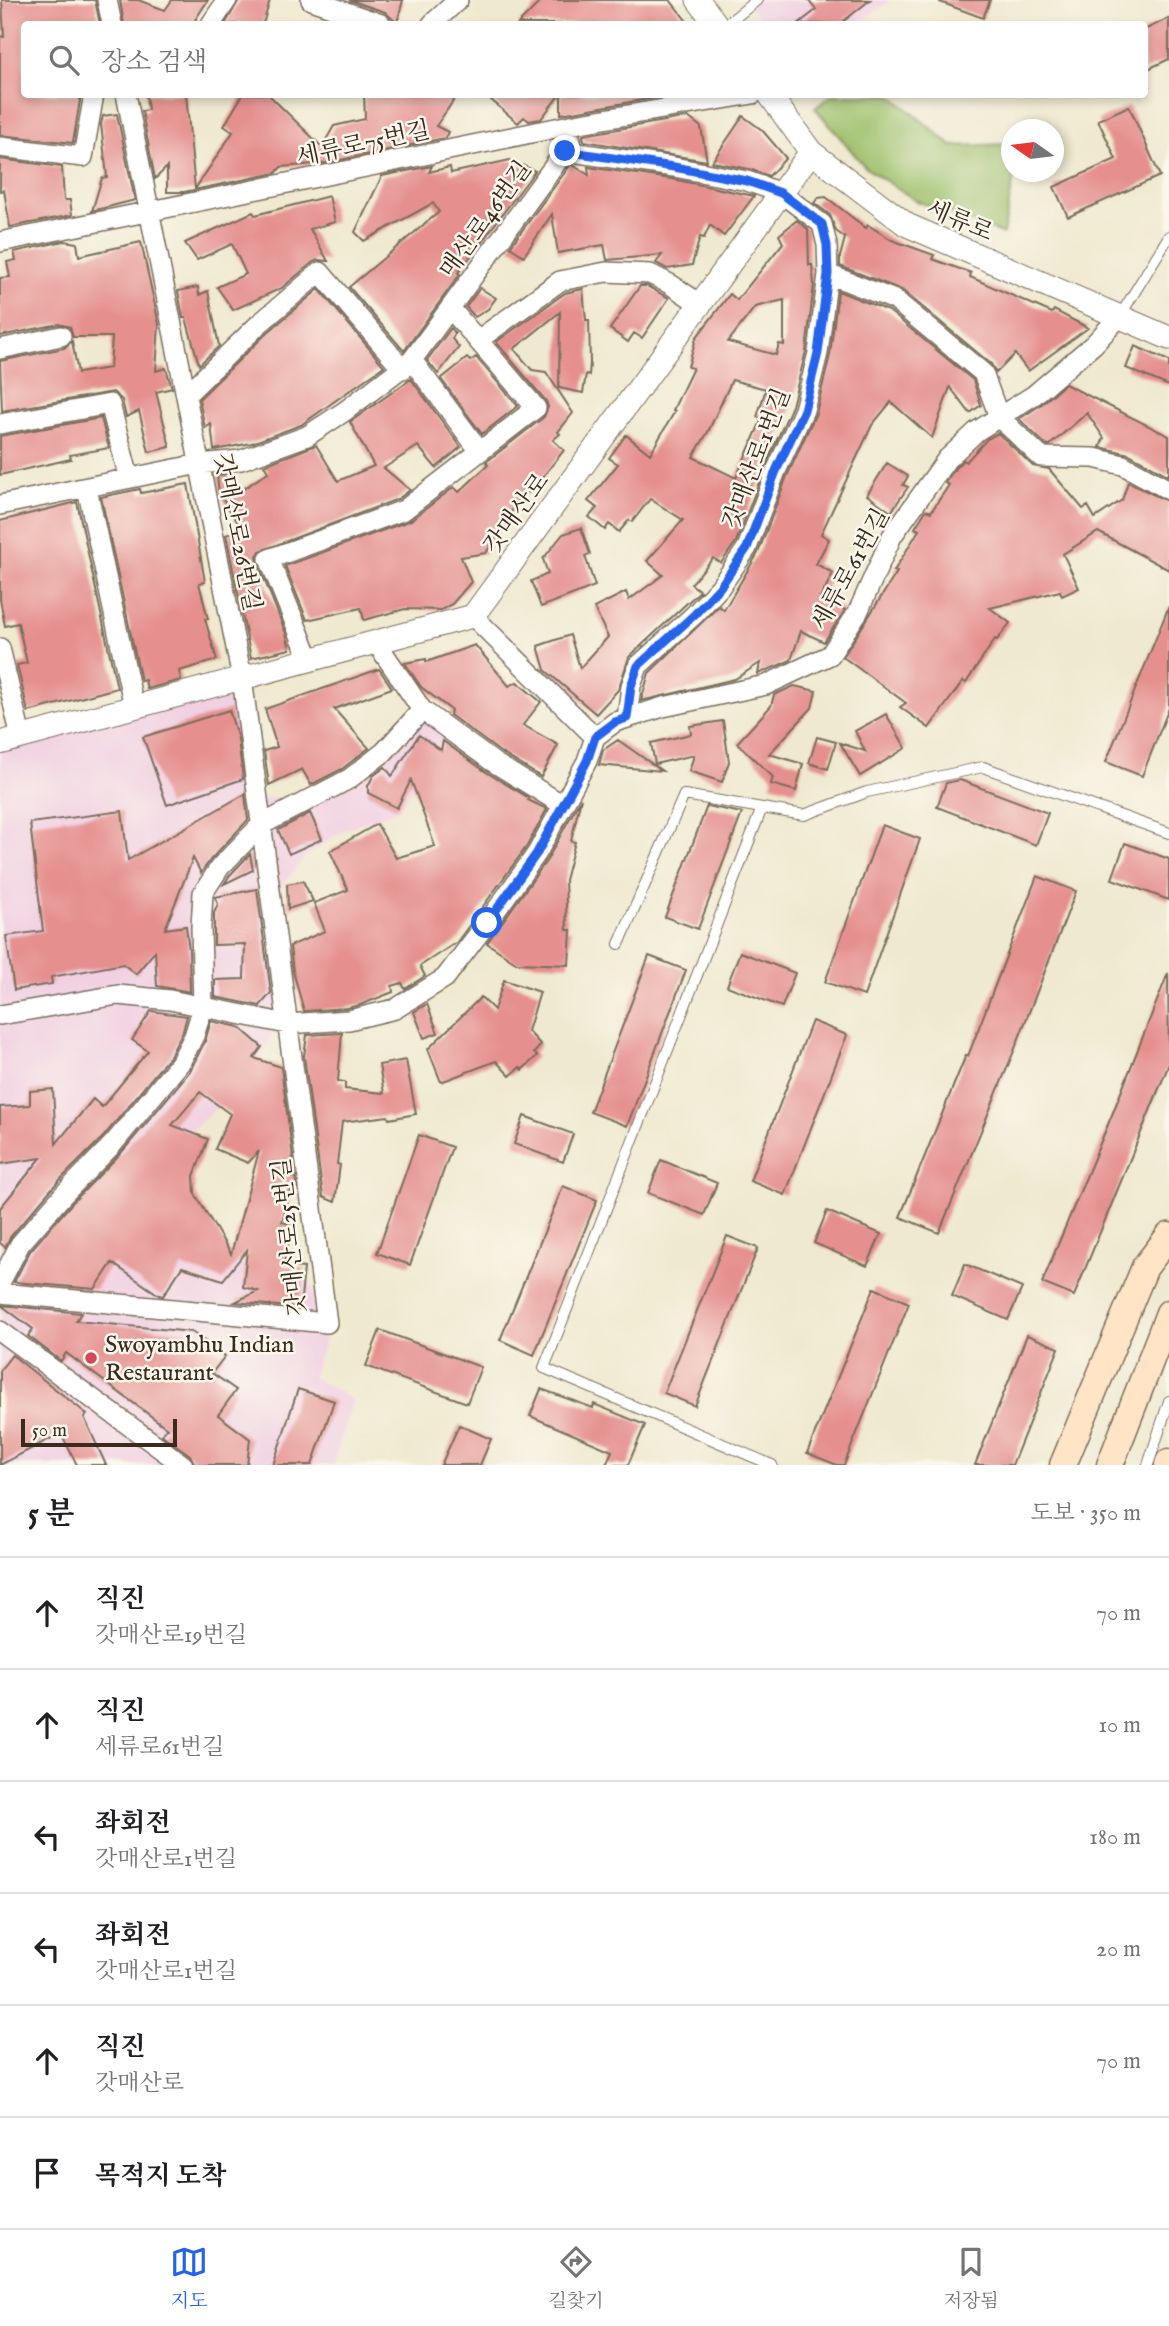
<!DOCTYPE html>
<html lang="ko">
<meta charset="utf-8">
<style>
body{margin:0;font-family:"IM FELL English","Noto Serif KR",serif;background:#f2f2f2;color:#202124}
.compass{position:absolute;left:1001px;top:119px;width:63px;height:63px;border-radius:50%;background:#fff;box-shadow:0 4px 10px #0003;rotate:284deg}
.scale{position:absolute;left:21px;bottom:18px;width:156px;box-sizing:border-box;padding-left:7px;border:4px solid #3b2a1e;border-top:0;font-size:19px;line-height:24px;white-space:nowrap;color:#3b2a1e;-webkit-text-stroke:5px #fbf7ec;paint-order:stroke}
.stop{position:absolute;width:21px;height:21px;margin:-16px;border:5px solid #2563eb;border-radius:50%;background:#fff}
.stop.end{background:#2563eb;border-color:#fff;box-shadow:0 2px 7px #0008}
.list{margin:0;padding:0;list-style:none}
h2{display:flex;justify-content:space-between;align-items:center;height:91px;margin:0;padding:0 28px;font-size:30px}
h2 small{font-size:23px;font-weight:400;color:#757577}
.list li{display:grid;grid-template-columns:46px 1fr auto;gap:21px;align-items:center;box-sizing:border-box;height:112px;padding:0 28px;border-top:2px solid #e0e0e0}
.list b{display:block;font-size:26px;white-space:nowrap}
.list p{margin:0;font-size:23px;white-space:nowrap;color:#757577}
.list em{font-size:23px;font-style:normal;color:#757577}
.icon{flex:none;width:38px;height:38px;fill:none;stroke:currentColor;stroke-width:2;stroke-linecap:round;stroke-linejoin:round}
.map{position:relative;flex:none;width:1169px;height:1465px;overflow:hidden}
.search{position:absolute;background:#fff;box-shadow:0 4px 10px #0003;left:21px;right:21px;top:21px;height:77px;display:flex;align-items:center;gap:18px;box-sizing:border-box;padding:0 24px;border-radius:7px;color:#757577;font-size:26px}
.sheet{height:763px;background:#fff}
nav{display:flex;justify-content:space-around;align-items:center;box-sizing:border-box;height:98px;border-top:2px solid #e0e0e0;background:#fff;font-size:19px;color:#757577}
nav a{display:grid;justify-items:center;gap:4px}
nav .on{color:#2563eb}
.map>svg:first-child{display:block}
</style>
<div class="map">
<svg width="1169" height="1465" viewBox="0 0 1169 1465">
<rect width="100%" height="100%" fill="#fbf7ec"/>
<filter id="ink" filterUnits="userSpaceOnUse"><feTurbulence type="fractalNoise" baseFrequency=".0143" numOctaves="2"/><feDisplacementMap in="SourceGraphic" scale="14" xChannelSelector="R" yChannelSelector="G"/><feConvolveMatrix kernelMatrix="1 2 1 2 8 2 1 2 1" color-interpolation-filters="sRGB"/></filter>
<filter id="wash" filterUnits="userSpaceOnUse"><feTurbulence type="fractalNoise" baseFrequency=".00686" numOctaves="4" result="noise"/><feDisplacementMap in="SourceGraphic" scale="28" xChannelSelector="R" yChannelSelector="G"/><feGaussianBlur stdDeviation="1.57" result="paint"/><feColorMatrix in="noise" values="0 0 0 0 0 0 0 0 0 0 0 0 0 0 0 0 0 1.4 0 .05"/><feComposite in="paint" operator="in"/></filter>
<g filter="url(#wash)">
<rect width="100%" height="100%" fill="#efe9cf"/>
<path fill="#f1d0e2" d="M744,0H890L858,24H764Z
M238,684L256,799L317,795L324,792L420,709L445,740L399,809L342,831L304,858L264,909L281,1010L259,1065L219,1106L166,1153L230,1260L309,1281L328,1331L312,1377L353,1400L333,1465H0V748Z"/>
<path fill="#9dc06a" stroke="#6c7544" stroke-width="2" d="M832,95H891L952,146L1011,144L1012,172H1015L1003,234L917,201L866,168L815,108Z"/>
<g id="blocks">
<path fill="#e5908e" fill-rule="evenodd" d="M2,0H95L100,24H24V94H81L73,143L0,135V36L4,37Z
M120,0H138L165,10L172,0H208L195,20L199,22V24H124Z
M239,0H270L263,24H225Z
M349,0H403L397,23L385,12Z
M542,0H670L689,24H518Z
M808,0H870L840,24H798L816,10Z
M940,0H990L983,18L940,2Z
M1169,18V59L1144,71V30Z
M146,94H186L195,189L233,132L224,126L243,94H268L322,147L334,126L365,119L364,94H458L436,126L448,132L445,138L326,163L281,167L276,173L184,192H167V167L155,179L142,111L148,110Z
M484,94H560L541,119L529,121L524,117L518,123Z
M561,94H656L660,97L561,114Z
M1129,106L1160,176L1068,217L1054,187L1116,159L1098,120Z
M117,114L135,200L92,211L102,178L107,177L101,124L103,116Z
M743,116L762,130L786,158L769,176L749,169L712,162Z
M688,117L701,127L707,161L584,141L583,135Z
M0,159L62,167L64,200H70L72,215L10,227L4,190L0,191Z
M510,160L535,171L458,273L460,274L404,351L349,287L439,212L433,203L364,241L355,232L382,176L432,166L429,172L450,167L451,173Z
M571,164L589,175L588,167L672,179L754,196L724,236L710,225L704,238L700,237L692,265L667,269L656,263L662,255L607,260L604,245L558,253L552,214L524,256L510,247Z
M329,196L335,222L310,229L328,261L318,260L313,262L282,288L233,310L217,287L246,274L232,244L197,260L185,243L253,212L255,215Z
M826,197L866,228L868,225L892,240L934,255L932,259L971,273L970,277L1052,313L1054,310L1088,328L1028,371L1015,354L996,373L991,364L902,290L840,266V257L845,238L836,231L830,215L814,203L818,198Z
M797,220L808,229L809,265H812L814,284L806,351L792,406L765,467L736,542L721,563L713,558L691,584L700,591L629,657L618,690L596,714L545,670L538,646L570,635L580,668L608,637L594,608L626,592L629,600L663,575L647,561L683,520L650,499L632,522L629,520L619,532L609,524L605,530L589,517L597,508L588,501L618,464L609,458L626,435L650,454L675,411L673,410L693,368L688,367L696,338L730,294L737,300L783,243L779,235ZM784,300V345L779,344L776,355L728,342L755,307ZM732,380L766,389L757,417L762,419L736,478L693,457L708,432Z
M64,241L77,243L79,256L141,242L159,324L156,371L166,368L172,388L156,392L170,447L149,452L139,411L126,417L122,400L113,392L2,411L0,361L64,348L72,341L78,373L110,368L112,337H73L70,327L59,324L0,336V278L10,277L7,262L16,260L14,252Z
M640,286H647L669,298L642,338L634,333L628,342L610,329Z
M198,287L199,295L208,291L219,346L199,365L186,318H183L178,291Z
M480,288L496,298L488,309L475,317L466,307Z
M319,289L384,366L301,425L252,443L214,450L211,424L205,428L199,399L267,333Z
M583,289L586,320H589L590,363L589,375L586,374L583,393L559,388L560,312L514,349L532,370L546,372L573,413L558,432L560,434L553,440L564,450L531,492L523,493L486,553L461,557L471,582L452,604L441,610L405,609L364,620L361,608L307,620L285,566L411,520L454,487L459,492L488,465L486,462L544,417L548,407L546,401L496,342L565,293Z
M838,291L889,311L973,380L981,405L970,413L950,387L932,438L891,402L872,425L821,534L829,539L816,564L833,573L820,599L845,610L824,642L801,631L791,660L775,667L758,674L760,663L735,679L641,701L649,673L719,606L724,610L758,553L787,476L816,413L830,355Z
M451,328L455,333L452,339L459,347L438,374L427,360Z
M1135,346L1169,361V386L1126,368Z
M476,357L518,406L482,434L441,379L467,358L470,361Z
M411,379L461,447L436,468L418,446L384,468L410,490L398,499L260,551L257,556L258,564L286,633L290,649L251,658L226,535L242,529L219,493L217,475L228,474L239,492L268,472L264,465L316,445L338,481L374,466L350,422Z
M1065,384L1169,436V476L1129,454L1100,447L1104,438L1087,413L1050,445H1046L1019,419L1042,404Z
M101,418L109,448L70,455L71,459L0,475V436Z
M998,433L1033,466L1049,469L1083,509L1088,506L1095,518L1122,500L1128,482L1169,502V570L1098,532L1063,554L1079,588L1062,596L1060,591L990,608L1010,623L997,640L995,639L966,683L963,681L929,728L900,707L906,703L843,657L897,572L894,571L919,530L915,528L926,510L931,512L949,485L945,483L956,467L963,460L966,462L987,439Z
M887,463L908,476L903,485L908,487L891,512L867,495Z
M188,484L205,582L199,583L208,619H205L217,660L179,671L181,680L147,689L145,680L141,681L101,497L140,489L141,493Z
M77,502L117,688L28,712L17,665L27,663L18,623L5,626L0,599V521Z
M581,528L590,554L585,556L595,586L541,607L531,581L548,574L543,559L563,534Z
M1169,606V708L1142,776L1106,762Z
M475,645L509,686L517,682L541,702L523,725L558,745L541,777L500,752L450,715L451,710L421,687L405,663L426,659V662Z
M379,669L392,688L334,709L369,748L342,769L311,785L302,769L269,785L264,751L277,747L265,709Z
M794,686L816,691L812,708L769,754L803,764L796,791L771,784L773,777L737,743L771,706L774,695Z
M229,710L238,739L243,779L167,805L143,737Z
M886,714L906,748L860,776L840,743L865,751L855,731Z
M723,721L729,762L722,782L689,771L694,755L655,764L651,743L691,734L690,726Z
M419,735L441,750L443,741L486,772L529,798L528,800L547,809L527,846L457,942L420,966L425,976L405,989L402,983L392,986L393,992L360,1005L347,1008L304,1011L293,971L290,946L325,931L314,903L348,890L330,851L377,824L396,858L435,846L411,780L397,808L368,793V786L373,776L385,767L392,776Z
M817,737L836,742L828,769L809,763Z
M618,740L662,771L599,765L603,750Z
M960,780L1048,813L1036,845L937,807L946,783Z
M245,794L248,820L211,859L201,873L193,858L165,929L186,926L189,950L190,992L157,986L155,951L136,974L123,964L51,977L52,984L14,990L6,936L43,931L30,823L122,811L128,860Z
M581,798L571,841L575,842L565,880L567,930H571L569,965L517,963L487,943L547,860Z
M707,806L742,813L698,929L665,917Z
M310,813L322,839L289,854L278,830Z
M882,825L920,839L864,996L825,982Z
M1125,843L1169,859V900L1112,879Z
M250,854L253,870L224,884L230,875Z
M1037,876L1076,891L1014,1051L939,1233L900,1217L966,1055L968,1056Z
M303,881L313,901L288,909L287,884Z
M257,889L271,993L260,1006L215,997V980L244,979L245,944L214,945V913L218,904L215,897Z
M740,952L795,973L782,1007L727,986Z
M649,956L686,970L627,1126L590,1112Z
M1168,973L1169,1064L1074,1296L1042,1283L1114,1110Z
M504,980L540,992L528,1031L541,1045L534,1053L537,1056L522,1070L520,1067L510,1076L496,1061L441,1082L428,1049L481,997L494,1010Z
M427,1004L438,1033L424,1038L414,1012Z
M151,1011L187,1016L183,1031L170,1056L104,1136L54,1186L11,1236L5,1247L0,1243V1208L41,1158L0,1164V1107L30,1105V1091L53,1089L56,1144L93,1099L102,1107L148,1051L132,1040Z
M211,1021L239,1027L262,1047L254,1058L281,1067L297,1188L292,1186L282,1222L293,1225L283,1266L304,1268L300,1308L235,1302L258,1291L243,1287L247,1250L223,1280L182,1267L163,1296L159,1295L112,1263L95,1289L14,1282L30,1251L72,1203L122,1152L190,1071L205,1041ZM200,1092L230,1114L215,1149L248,1163L259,1151L231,1254L195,1194L194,1176L208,1139L172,1125Z
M812,1021L847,1035L785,1195L750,1181Z
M342,1033L338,1081L345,1082V1089L384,1093L379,1065L406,1060L416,1114L389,1119L388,1116L342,1122L337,1164L340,1165L335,1202L323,1197L304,1056L307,1035Z
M524,1116L573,1134L563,1162L514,1144Z
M419,1135L452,1147L410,1265L377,1253Z
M661,1160L717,1183L704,1215L648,1193Z
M563,1186L597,1200L534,1355L500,1340Z
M827,1211L881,1234L867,1266L814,1243Z
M727,1236L758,1248L695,1406L664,1393Z
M965,1264L1022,1288L1008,1320L952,1296Z
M874,1288L909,1303L844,1465H837L807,1453Z
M1,1305L81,1313L76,1321L192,1332L225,1356L212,1373L236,1390L218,1415L250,1439L247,1465H195L190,1455L162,1435L167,1428L66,1353L61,1361L28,1336L33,1329Z
M380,1330L481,1367L467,1403L366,1366Z
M1027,1335L1059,1348L1012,1465H975Z
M12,1355L87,1414L84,1417L106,1465H77L61,1433L0,1465V1370Z
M298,1389L334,1401L312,1465H273Z
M541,1389L593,1408L594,1404L645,1425L628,1465H606L612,1451L530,1416Z
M459,1425L491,1439L480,1465H441Z"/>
</g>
</g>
<g filter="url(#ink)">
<use href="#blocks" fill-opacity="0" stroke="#7a6d5c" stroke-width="2"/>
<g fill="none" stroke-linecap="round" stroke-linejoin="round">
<defs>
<path id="service" d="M727,24L757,0
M1120,316L1169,236
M762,808L544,1368L772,1465
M619,944L684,795L804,815L867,792L983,767L1169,833
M1148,1465L1169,1401"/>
<path id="minor" d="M107,0L112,24
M311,0L381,24
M211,24L227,0
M432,24L458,0
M0,147L83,157L94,94
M565,151L674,167L747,181L781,193L822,224L827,245L828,274L818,353L804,410L776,471L747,548L720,587L694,615L638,666L631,686L627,718
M0,242L580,123L753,94
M828,274L895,300L983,373L999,417L1041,457L1094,458L1123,465L1169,490
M478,340L560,281L606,272L650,274L670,284L700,304
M0,349L61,336
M412,360L479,450
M186,395L259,324L320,272L403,369
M0,424L110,404L129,478
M87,488L134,707
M0,505L199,464L241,460L307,436L345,411L412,360L565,151L571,140
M473,616L595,737
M376,642L422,710L493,762L563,805
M0,648L21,737
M310,660L269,559L404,510L536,408L450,308
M595,737L615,722L663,707L766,685L830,655L858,612L892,536L947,459L977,431L1034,395L1094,344L1119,317
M0,1015L118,995L170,1000L287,1024L349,1020L395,1009L445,978L487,923L537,853L587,761L595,737
M0,1283L20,1244L63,1195L113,1144L180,1063L194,1036L203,1007L201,927L203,893L220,867L261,825L349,779L384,752L422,710
M0,1293L327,1323L242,678L126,94
M0,1331L183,1465"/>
<path id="tertiary" d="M698,0L716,24
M769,94L811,152L907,225L1169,338
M0,743L473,616L811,152"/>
<path id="secondary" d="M1063,1465L1145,1267L1169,1236
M1110,1465L1169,1313
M1168,1465L1169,1462"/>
</defs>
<use href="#service" stroke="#7a6d5c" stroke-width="12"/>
<use href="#minor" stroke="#7a6d5c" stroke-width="22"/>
<use href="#tertiary" stroke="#7a6d5c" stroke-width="25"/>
<use href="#secondary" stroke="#7a6d5c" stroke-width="29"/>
<use href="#service" stroke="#fff" stroke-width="10"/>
<use href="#minor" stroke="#fff" stroke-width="19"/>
<use href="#tertiary" stroke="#fff" stroke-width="23"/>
<use href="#secondary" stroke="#ffe4c6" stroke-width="26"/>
</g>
</g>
<g fill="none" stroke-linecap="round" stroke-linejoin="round" filter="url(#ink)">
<path stroke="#2563eb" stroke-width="9" d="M487,923L537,853L587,761L595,737L615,722L627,718L631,686L638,666L694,615L720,587L747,548L776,471L804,410L818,353L828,274L827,245L822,224L781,193L747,181L674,167L565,151"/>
</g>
<circle fill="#d1495b" stroke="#fbf7ec" stroke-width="2.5" cx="91" cy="1358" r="7"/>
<g text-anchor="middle" stroke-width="5" stroke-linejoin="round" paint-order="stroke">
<g font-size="24" fill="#3b2a1e" stroke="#fbf7ec">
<text transform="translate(363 143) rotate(-12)" y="8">세류로75번길</text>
<text transform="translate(485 219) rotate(-54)" y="8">매산로46번길</text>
<text transform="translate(960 220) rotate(23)" y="8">세류로</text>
<text transform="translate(756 458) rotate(-69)" y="8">갓매산로1번길</text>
<text transform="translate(516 513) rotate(-54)" y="8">갓매산로</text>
<text transform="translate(238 532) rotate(79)" y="8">갓매산로26번길</text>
<text transform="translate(850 569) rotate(-61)" y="8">세류로61번길</text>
<text transform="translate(289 1237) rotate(-96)" y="8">갓매산로25번길</text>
</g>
<g font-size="24" fill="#3b2a1e" stroke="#fbf7ec" text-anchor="start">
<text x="105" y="1352">Swoyambhu Indian<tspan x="105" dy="28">Restaurant</tspan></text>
</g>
</g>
</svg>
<svg class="compass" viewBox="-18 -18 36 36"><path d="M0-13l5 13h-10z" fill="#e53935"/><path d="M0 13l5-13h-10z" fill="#757577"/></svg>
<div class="scale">50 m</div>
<div class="stop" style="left:487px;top:923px"></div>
<div class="stop end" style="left:565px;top:151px"></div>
<div class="search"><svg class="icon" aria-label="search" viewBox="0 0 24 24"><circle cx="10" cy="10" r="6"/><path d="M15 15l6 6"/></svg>장소 검색</div>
</div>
<section class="sheet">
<h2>5 분<small>도보 · 350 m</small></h2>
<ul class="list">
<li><svg class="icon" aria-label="ahead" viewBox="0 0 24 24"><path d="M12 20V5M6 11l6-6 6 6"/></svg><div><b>직진</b><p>갓매산로19번길</p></div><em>70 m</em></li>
<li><svg class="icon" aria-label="ahead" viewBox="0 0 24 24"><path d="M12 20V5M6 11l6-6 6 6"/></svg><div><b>직진</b><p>세류로61번길</p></div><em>10 m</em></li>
<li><svg class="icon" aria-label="left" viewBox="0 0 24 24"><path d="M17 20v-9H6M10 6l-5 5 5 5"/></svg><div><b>좌회전</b><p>갓매산로1번길</p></div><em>180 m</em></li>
<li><svg class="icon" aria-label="left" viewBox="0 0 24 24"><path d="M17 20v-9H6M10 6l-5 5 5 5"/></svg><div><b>좌회전</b><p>갓매산로1번길</p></div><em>20 m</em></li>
<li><svg class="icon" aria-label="ahead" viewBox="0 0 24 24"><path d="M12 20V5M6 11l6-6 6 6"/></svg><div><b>직진</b><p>갓매산로</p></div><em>70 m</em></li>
<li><svg class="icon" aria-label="arrive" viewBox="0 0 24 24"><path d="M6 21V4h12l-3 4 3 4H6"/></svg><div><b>목적지 도착</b></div></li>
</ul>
</section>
<nav>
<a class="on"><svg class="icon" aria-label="map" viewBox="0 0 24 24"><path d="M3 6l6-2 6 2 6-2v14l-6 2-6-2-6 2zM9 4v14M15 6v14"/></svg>지도</a>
<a><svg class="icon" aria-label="directions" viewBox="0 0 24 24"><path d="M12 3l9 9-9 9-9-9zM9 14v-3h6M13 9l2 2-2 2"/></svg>길찾기</a>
<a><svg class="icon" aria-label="saved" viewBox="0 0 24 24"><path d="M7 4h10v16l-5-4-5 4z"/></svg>저장됨</a>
</nav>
